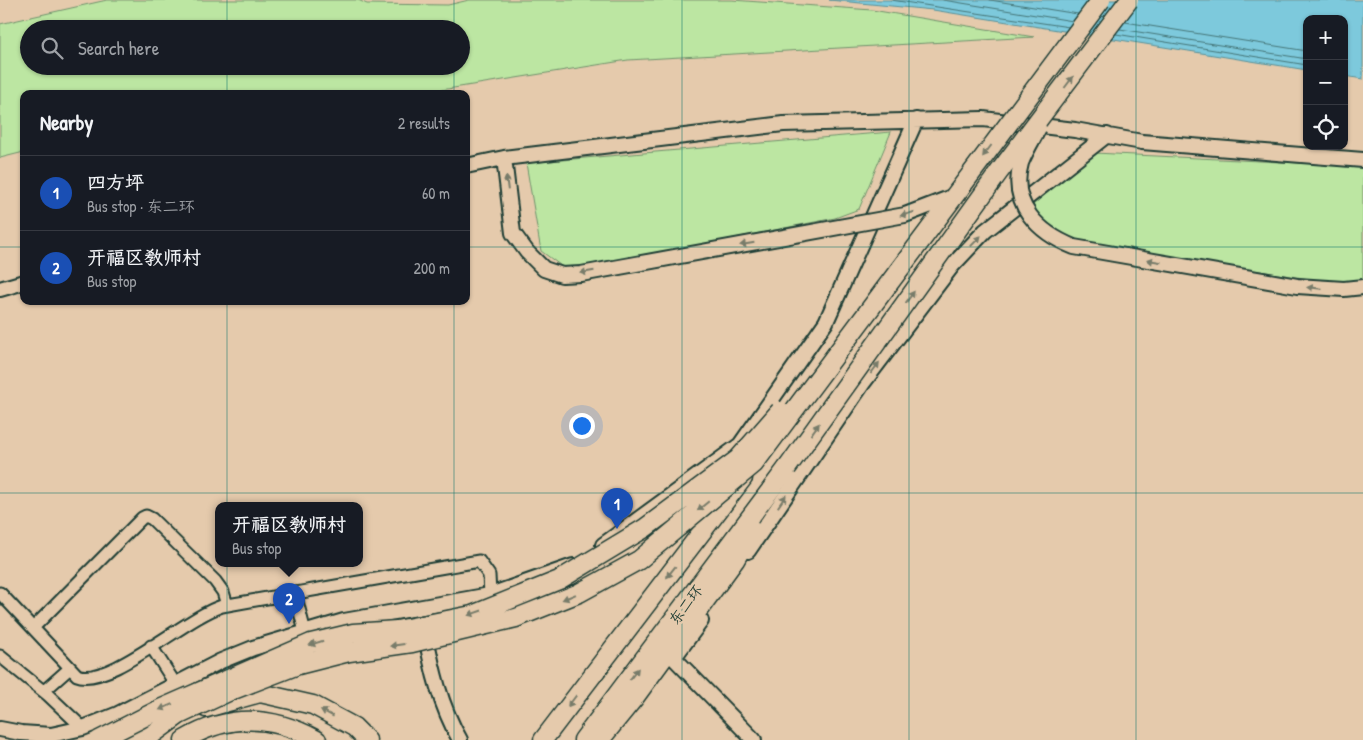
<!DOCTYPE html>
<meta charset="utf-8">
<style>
body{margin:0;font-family:"Patrick Hand","LXGW WenKai TC",sans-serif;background:#20242c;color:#f1f3f6}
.controls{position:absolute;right:15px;top:15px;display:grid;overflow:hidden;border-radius:10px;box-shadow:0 1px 4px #0004}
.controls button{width:45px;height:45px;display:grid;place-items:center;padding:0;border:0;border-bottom:1px solid #363941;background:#171b24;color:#f1f3f6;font:25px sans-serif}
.you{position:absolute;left:581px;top:425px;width:18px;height:18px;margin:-12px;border:4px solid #fff;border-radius:50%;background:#1a73e8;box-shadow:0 0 0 8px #1a73e833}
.badge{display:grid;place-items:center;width:32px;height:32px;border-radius:50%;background:#0b8043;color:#fff;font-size:16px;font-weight:700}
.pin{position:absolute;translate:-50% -41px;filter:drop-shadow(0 1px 2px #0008)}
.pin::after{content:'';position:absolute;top:26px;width:18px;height:15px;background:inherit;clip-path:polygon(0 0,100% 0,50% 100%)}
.popup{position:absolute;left:215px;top:502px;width:148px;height:65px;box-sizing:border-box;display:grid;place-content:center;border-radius:10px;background:#171b24;filter:drop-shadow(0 1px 4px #0005);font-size:16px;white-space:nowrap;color:#9ea1a6}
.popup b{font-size:19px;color:#f1f3f6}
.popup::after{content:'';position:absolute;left:50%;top:100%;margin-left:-10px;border:10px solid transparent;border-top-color:#171b24}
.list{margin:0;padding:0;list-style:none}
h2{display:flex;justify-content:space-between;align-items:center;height:65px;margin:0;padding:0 20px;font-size:21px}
h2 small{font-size:16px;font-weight:400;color:#9ea1a6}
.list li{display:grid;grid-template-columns:32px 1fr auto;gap:15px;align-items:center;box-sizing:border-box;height:75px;padding:0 20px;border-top:1px solid #363941}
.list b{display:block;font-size:19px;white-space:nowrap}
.list p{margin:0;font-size:16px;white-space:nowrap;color:#9ea1a6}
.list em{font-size:16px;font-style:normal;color:#9ea1a6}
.icon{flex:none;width:28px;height:28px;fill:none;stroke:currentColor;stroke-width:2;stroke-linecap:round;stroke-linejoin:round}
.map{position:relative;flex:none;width:1363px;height:740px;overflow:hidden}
.search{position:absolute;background:#171b24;box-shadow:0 1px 4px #0004;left:20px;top:20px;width:450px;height:55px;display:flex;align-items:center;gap:12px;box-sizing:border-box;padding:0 18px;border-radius:28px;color:#9ea1a6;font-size:19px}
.panel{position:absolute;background:#171b24;box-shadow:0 1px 4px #0004;left:20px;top:90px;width:450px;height:215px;border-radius:10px}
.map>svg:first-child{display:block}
</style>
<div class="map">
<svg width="1363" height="740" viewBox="0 0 1363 740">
<rect width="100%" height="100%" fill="#e5caac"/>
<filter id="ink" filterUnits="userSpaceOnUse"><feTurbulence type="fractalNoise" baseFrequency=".02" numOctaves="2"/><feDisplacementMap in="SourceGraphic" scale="10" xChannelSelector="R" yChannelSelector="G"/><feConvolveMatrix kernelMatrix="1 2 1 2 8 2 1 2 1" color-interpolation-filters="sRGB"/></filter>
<g filter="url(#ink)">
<path fill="#bce6a2" stroke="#6e926b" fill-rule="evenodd" d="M107,0H358L367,4L448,5L469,0H732L872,10L1034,37L628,60L416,94H24V152L0,158V24ZM29,29H461V66H29Z
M891,132L859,209L835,218L568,271L541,251L526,163Z
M1094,153L1363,166V280L1328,282L1078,242L1059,235L1035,216L1033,205Z"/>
<path fill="#7dc9dc" stroke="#579199" d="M829,0H1363V79L1344,76V19H1307V70L933,10Z"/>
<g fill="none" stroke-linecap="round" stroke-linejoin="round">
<path stroke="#457577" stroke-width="1" d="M891,0L1069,27
M943,0L1073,21
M990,0L1078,14
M1125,22L1307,51
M1120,29L1307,59
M1116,34L1307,65"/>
<defs>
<path id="minor" d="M0,593L77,675C108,688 186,617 222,606L479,561L489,575L490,595
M295,593L305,632
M33,628L142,518L146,516L152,519L215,581L223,592L227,605
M151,646L176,685
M0,656L48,695L83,728
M44,691L70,668"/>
<path id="tertiary" d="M504,158L510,208
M466,166L504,158L783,124L983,119L1075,130L1142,142L1363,160
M0,289L24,282
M603,545L740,445L826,322L916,120
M748,551L863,383L952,266L985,231L1107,135
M425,631C432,669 440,705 460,740
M675,656L701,621
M674,658L754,740
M0,729L21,733L51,735L83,728L118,714L221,661L253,648L344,621L490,595L573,566"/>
<path id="trunk" d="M206,708L260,693L313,705L354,727L367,740
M184,740C229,713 272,715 317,740
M543,740L743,478
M583,740L787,468
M600,740L635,697L735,560L752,530"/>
</defs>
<use href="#minor" stroke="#1f3d34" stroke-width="15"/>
<use href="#tertiary" stroke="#1f3d34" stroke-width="18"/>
<use href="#trunk" stroke="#1f3d34" stroke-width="21"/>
<use href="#minor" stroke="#e5caac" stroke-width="11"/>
<use href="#tertiary" stroke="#e5caac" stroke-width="14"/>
<use href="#trunk" stroke="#e5caac" stroke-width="18"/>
<defs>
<path id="tertiary-bridge" d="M1039,128C1033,139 1025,152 1021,163C1009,205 1039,233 1074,247L1297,286L1344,289L1363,287
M510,208L513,233L527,252L544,269L562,275L581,274L905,215L952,197"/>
<path id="trunk-bridge" d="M787,468L999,172L1129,0
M153,734L179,715L228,692L298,665L349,652L412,643L516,618L579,593L639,560L754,464L1101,0
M99,740L162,708L311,643L353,633L397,630L472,615L559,580L645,528L738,459L780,411"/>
</defs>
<use href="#tertiary-bridge" stroke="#1f3d34" stroke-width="18" stroke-linecap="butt"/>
<use href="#trunk-bridge" stroke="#1f3d34" stroke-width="21" stroke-linecap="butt"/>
<use href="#tertiary-bridge" stroke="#e5caac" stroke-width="14"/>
<use href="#trunk-bridge" stroke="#e5caac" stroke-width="18"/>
</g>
<defs><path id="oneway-solid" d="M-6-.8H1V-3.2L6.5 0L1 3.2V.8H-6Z" transform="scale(1.25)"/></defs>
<g fill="#787c6a">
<use href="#oneway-solid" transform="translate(1069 82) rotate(-53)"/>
<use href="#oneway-solid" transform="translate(987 151) rotate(127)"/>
<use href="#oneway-solid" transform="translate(507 183) rotate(-97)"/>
<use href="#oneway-solid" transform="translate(907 214) rotate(164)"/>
<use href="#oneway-solid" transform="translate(976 241) rotate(-46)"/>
<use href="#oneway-solid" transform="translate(747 244) rotate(170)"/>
<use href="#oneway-solid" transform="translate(1154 261) rotate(-170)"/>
<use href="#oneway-solid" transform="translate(587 272) rotate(171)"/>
<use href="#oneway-solid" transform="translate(1314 288) rotate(-174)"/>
<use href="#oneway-solid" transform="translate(910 297) rotate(-54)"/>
<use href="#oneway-solid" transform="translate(875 368) rotate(-53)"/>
<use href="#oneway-solid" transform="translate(815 429) rotate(-54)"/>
<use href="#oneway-solid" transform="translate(782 501) rotate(-56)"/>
<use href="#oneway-solid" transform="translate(703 506) rotate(140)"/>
<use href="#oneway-solid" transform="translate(671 572) rotate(128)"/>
<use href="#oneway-solid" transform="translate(569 597) rotate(158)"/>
<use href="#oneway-solid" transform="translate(475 613) rotate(161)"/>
<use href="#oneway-solid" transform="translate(316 643) rotate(163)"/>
<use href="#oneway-solid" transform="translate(397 645) rotate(172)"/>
<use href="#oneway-solid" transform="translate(634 674) rotate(-53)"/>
<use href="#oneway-solid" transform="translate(572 701) rotate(127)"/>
<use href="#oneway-solid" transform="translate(166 707) rotate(156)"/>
<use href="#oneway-solid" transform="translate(327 713) rotate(-152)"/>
</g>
</g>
<path fill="none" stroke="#0f766e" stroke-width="1" stroke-opacity="0.55" d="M227,0V29M454,0V29M682,0V740M909,0V740M1136,0V740M227,66V94M454,66V94M0,247H24M466,247H1363M227,301V740M454,301V740M0,493H1363"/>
<g text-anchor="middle" stroke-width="5" stroke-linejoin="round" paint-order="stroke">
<g font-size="15" fill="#1f3d34" stroke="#e5caac">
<text transform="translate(686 605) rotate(-53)" y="5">东二环</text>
</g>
</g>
</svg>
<div class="controls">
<button>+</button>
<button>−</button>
<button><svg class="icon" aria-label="locate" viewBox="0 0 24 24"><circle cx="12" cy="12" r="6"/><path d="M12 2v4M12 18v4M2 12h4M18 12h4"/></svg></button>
</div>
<div class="you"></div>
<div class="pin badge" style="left:617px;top:529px;background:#1a4fb4">1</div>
<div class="pin badge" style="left:289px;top:624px;background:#1a4fb4">2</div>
<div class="popup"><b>开福区教师村</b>Bus stop</div>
<div class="search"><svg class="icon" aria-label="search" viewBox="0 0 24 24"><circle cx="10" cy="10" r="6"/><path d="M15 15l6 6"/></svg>Search here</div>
<section class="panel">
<h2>Nearby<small>2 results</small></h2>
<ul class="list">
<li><span class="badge" style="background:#1a4fb4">1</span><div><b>四方坪</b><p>Bus stop · 东二环</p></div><em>60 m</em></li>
<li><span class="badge" style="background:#1a4fb4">2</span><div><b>开福区教师村</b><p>Bus stop</p></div><em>200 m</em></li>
</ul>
</section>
</div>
